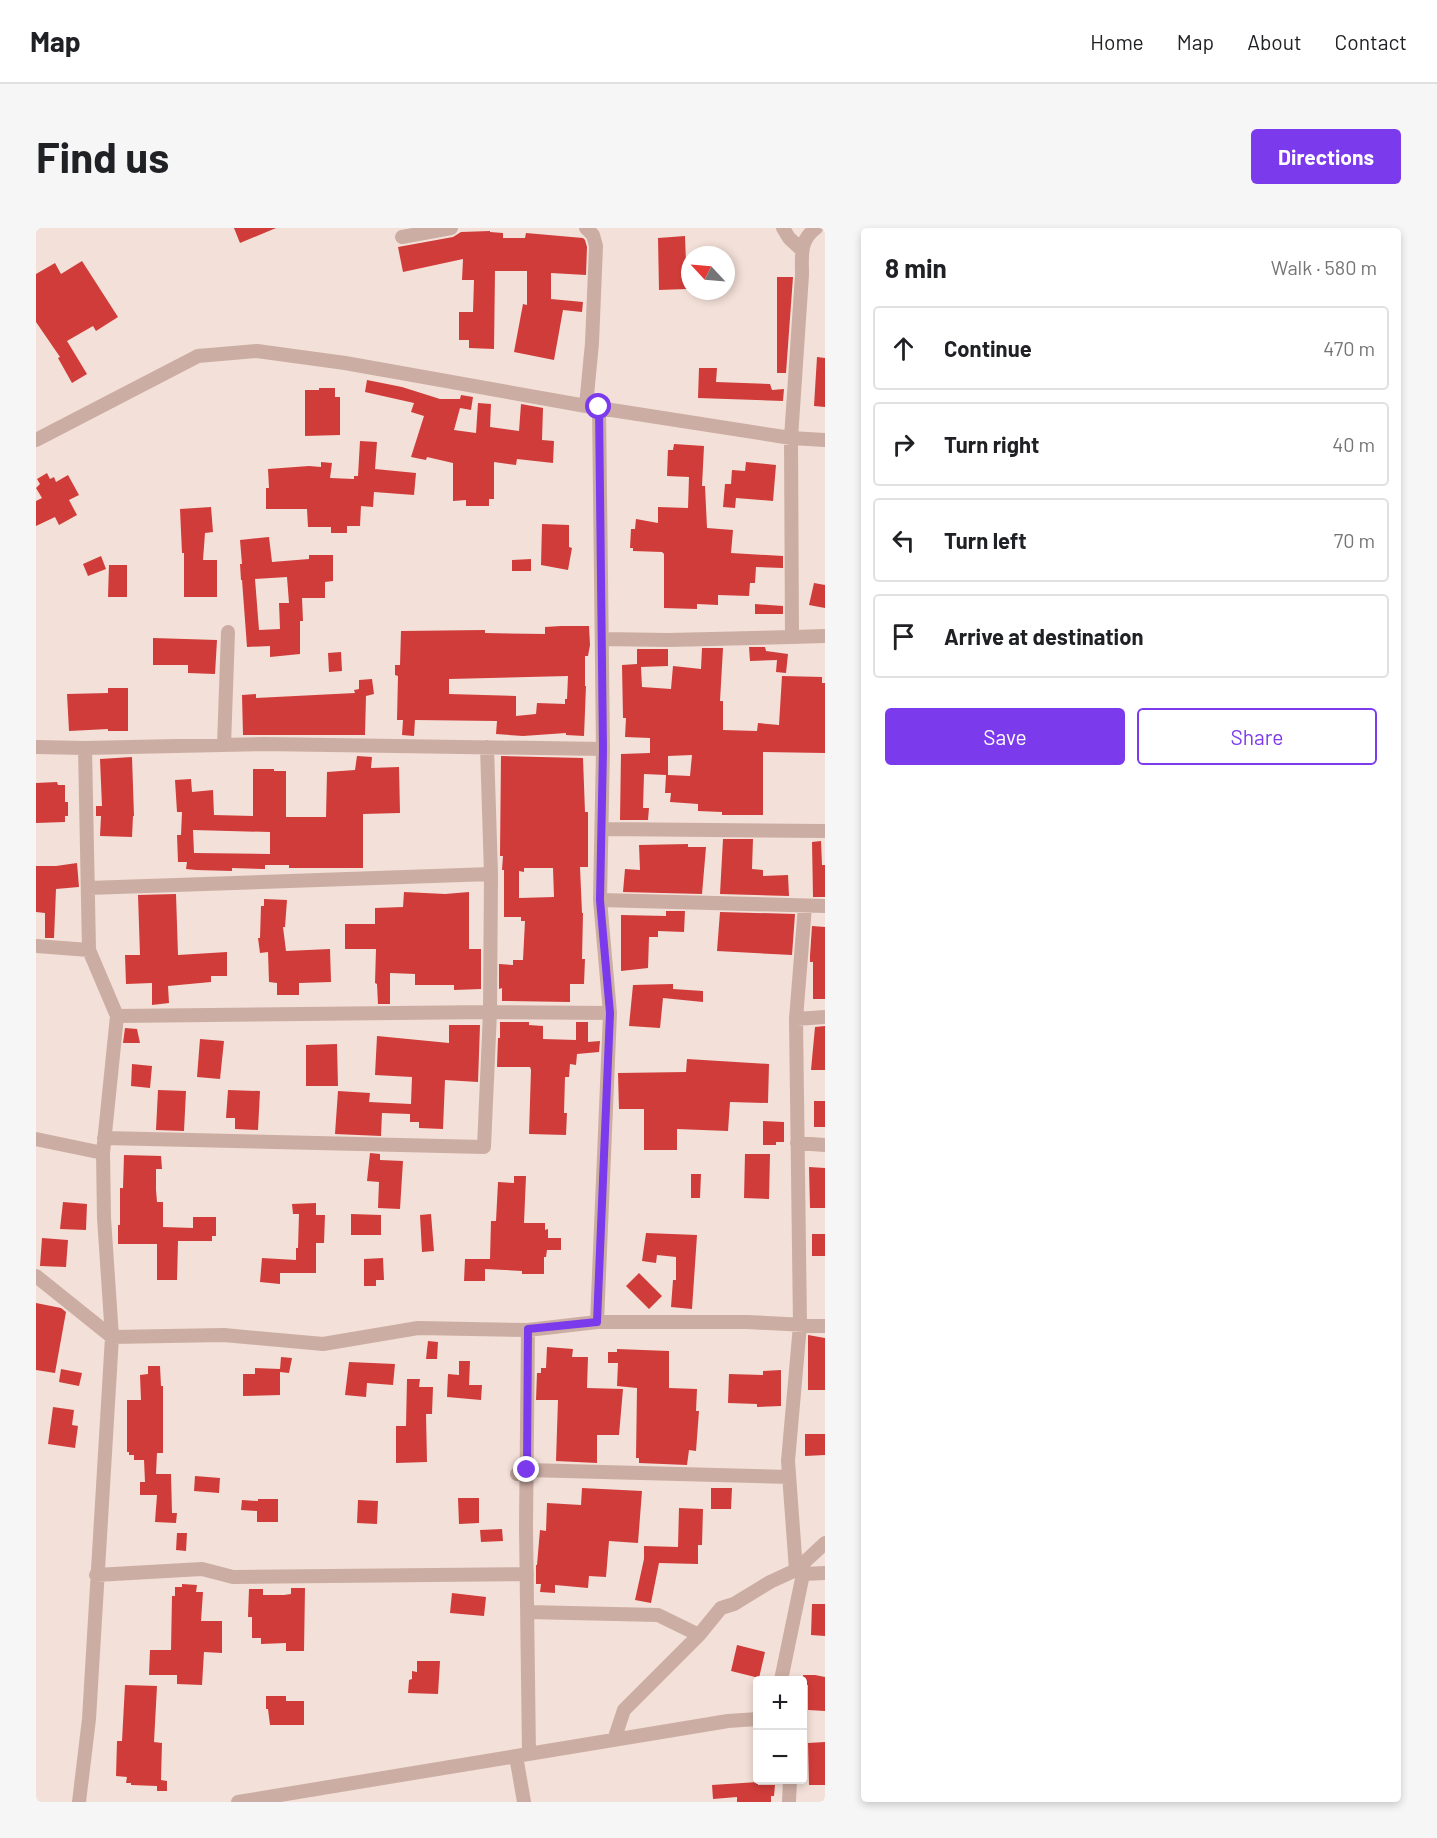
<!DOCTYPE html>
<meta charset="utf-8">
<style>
body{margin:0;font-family:Barlow,sans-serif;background:#f6f6f6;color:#202124}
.controls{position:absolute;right:18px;bottom:18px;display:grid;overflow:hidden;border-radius:6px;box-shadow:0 3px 9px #0003}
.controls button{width:54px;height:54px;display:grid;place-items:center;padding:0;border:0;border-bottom:2px solid #e0e0e0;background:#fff;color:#202124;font:30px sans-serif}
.compass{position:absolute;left:645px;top:18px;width:54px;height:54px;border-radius:50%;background:#fff;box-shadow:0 3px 9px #0003;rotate:296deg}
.stop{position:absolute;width:18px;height:18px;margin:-14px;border:4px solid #7c3aed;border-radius:50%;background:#fff}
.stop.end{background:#7c3aed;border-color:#fff;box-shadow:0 2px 6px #0008}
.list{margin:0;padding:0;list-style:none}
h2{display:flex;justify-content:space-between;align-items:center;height:78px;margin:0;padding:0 24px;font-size:26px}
h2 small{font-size:20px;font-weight:400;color:#757577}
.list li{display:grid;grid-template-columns:39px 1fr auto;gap:18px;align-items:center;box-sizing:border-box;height:84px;margin:0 12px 12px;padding:0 12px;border:2px solid #e0e0e0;border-radius:6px}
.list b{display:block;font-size:22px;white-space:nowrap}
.list em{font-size:20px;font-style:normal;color:#757577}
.actions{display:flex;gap:12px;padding:18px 24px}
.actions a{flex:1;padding:14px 0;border:2px solid #7c3aed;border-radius:6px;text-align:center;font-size:21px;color:#7c3aed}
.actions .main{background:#7c3aed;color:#fff}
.icon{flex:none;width:33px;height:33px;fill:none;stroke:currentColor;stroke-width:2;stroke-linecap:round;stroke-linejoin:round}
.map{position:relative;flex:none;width:789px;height:1574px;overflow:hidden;border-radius:6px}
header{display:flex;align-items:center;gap:36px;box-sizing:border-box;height:84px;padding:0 30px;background:#fff;border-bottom:2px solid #e0e0e0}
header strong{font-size:28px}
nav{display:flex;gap:33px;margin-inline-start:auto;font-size:21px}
.intro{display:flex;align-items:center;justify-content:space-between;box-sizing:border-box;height:144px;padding:0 36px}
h1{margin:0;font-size:42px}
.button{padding:15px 27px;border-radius:6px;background:#7c3aed;color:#fff;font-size:21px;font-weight:700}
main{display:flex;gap:36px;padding:0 36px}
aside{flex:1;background:#fff;border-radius:6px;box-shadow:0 3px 9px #0003}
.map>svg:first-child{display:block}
</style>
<header>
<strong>Map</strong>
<nav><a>Home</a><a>Map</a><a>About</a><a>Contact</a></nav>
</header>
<div class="intro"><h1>Find us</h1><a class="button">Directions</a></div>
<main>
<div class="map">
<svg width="789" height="1574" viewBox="0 0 789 1574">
<rect width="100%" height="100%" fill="#f3e0d8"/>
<path fill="#d03c39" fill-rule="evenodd" d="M198,0H240L204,15Z
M454,3V4L467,5V10H489L490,5L547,10L549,12L551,19L550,47L515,45V71L547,74L546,84L527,82L518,132L478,124L487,76L491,77V43H459L458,121L433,120V112H423V84H437L438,52H426L427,31L367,44L362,19L417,9L425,4Z
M649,8L651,61L623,62L622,10Z
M46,33L82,89L60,103L57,98L31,113L51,146L36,155L22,130L24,129L0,94V46L19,35L25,46Z
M741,49H757L750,145H741Z
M781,129L789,130V179L778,178Z
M663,140H681L680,154L734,156L736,162L748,161L747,173L662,170Z
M331,152L366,159L404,171H424L425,167L437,169L435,182L424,180L418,202L440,205L442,175L455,176L454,199L483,203L485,176L507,180L506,212L518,213L517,235L481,231L480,237L458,234V271H453V278H430V272L417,273V235L391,229L390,232L375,229L388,188L375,184L378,175L329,164Z
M283,160H299V169H304V207L269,208V162H283Z
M324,213L341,214L339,241L380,245L378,267L338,264L337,279L325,278L324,298H311V305H295V299H272L271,281H230V260H233L232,241L273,238L285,239V234L296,235L294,250L318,251V248H322Z
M638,216L668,218L666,258H669L671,300L697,302L695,325L747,328V340L720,339L719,355H714L713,368L682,367V377L661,376V381L628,380V326L626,324L597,323V320H594L595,301H599L600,291L622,295V279L652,280L653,249L631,248L632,222H637Z
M710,234L740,237L737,273L700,270L699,280L687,279L689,256H695L696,242L709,243Z
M11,245L14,251L18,249L20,254L32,247L43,267L33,272L41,287L23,297L19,289L0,298V273L6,270L0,260L4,256L1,251Z
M175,279L177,304L169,305L167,332H181V369H148V325H146L144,281Z
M506,296L533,297V319L536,320L532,342L505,337Z
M233,309L236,334L273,331V327H297V353L289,354V370H266L267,393H264V426L234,429V418L211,419L206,352H205L204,336H206L204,312ZM251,349L253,375H243L244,401L223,402L219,351Z
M65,328L70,341L52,348L47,336Z
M495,331V343H476V332Z
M73,337H91V369H72Z
M778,355L789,357V380L773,377Z
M719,376L747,378V386H719Z
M525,398H553L554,417L552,428H549V458H550L548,508L530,507V505L487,508L460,506L461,493L379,492L378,508L366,507L367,492H361L362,448L359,447V437H364L365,403L449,402V405L509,406V399ZM532,448L531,471H529V476L501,475L500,486L480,488V468L413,466V451Z
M117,410L181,412L179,446L152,445V437H117Z
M713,419H729L730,423L752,426L750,445L740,444L741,432L714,433Z
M666,420H687L684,473H687V502L721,503L722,495L743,497L746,448L786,449V455H789V525L727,524V587H686V584L662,583V576L634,574L635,565H629L630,547L608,546L607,580H613L612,592H584L585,526L614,525V510L589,509L590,490H587L586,437L601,436V421H632V438L605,439L606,459L635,461L637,438L665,441ZM656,527L654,548L632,547V528Z
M305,424L306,443L293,444L292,425Z
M336,451L338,466L330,468L329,507H207L206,467L220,466V470L319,465L318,462L323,461V452Z
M72,460H92V503H72V501L33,503L31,466L72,465Z
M321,528L336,529L335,540L363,539L364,585L327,586V640H253V637H229V641L196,640V643L160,642L150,641L151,634H142L141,607H145L146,584H141L139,552L155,551L156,564L177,562L178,587L217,588V541H238V543H250V589H290L291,544L319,542ZM157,602L234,604V626L158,625Z
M465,528L547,530L549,584H552V639H544L546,685H547L546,731H549L548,756H534V774L466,773V760L463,761V736L477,737V732H487L489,693H485V689H468V642H466L467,628H464ZM488,640H517L518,669L483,670V643L488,644Z
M96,529L98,588H97L96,609L64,608L65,588H60V578H66L64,531Z
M21,554L22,557H29V574H32V588H29V594L0,595V555Z
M687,611H717L716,641L727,642V648L752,647L753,668L684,666Z
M785,613L786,637H789V669H777L776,614Z
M652,616V619H670L666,666L587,664L589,641L604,642L603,617Z
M41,635L43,659L20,661L18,710H9V685L0,684V638H20Z
M368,664L409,666L433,664V721H445V761L418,762V757H379V746L354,745V776H342L341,756L339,755L340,721H309V696H339V680L367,679Z
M140,666L142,727L191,724V748H175V754L132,758L133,775L116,777V755L90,756L89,727H104L102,667Z
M228,671L251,672L249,699H247L250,723L294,721L295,754L263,755V767H241V755L233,754L232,724L224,725L222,710H224L225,678H228Z
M630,683H649L648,704L622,703V709H613L612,740L585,743V687L630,688Z
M684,684L759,686L756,727L681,723Z
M776,698L789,699V771H777V734H774V728Z
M637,756V761L667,763V774L627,770L624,800L593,798L597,757Z
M464,794H493V797L507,798V811L540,812V794H552V814L564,813L563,824L541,826L540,837L534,836L533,849H529L528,885H531L530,907L493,906L495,842L494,839H461L462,810H464Z
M413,797H444L442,854L409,852L407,901L383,900V894H374V886L346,885L345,908L299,906L302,863L334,865L333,874L375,876L376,849L339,847L341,808L413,815Z
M789,798V842H775L779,799Z
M89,800L101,801L104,815H87Z
M164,811L188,813L184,851L161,849Z
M301,816L302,858H270V817Z
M651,831L733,836L732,875L694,874L692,903L641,901V922H608V881H583L582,845L650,844Z
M96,836L116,838L114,860L95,858Z
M122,862L150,863L148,903L120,902Z
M192,862L224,863L222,902L199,901V890H190Z
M778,873H789V899H778Z
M727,893L748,894V914H740V917H727Z
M334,925L344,926V932L367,933L364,981L342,980L343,954L331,953Z
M709,926H734L733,971L708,970Z
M88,927L125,928L126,941H120V962L121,974H127V999L157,1000V989H180V1008H176V1013H142L141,1052H121V1016H82V997H84V960H87Z
M773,939L789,940V980H774Z
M655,946H665L664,970H655Z
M478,948H490L488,995H509V1002L512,1001V1010H525V1022H511L510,1029H508V1046H486V1043L449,1041V1053H428L429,1031H454L455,993H460L462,954L478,955Z
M27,974L51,976L50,1002L24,1001Z
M280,975V987H289L288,1015H280V1045H244V1056L224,1054L226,1030L260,1032V1020H262L263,986H257L256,976Z
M315,986L345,987V1007H315Z
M395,986L398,1023L386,1024L384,987Z
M610,1005L661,1007L656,1081L635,1079L637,1052H640V1029L621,1027L620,1035L606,1033Z
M776,1006H789V1028H776Z
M6,1010L32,1012L30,1039L4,1038Z
M347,1030L348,1052H340V1058H328V1031Z
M603,1045L626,1068L613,1081L590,1058Z
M0,1075L25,1080L30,1084L19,1145L0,1142Z
M772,1107L789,1110V1162H772Z
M392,1113L402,1114L401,1131H390Z
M511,1119L537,1121L536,1129H552L551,1160L587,1161L583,1207H561V1235L520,1233L522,1172H500L501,1145H505V1140H510Z
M581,1121L633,1123V1160L661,1161L660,1183H663L660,1223L653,1222L651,1237L603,1235V1230H600L601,1160L581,1158L582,1135H572V1124H581Z
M245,1129L256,1130L253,1145L244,1144V1167L207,1168V1146H219V1140L244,1141Z
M423,1133H434L433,1157H446L445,1172L411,1169L412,1146L423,1147Z
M313,1134L359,1136L357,1157L331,1155L330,1169L309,1167Z
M112,1138H124L125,1158H127V1225H121L120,1246H135L136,1285H141L140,1295L119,1294L121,1267H104V1254H109L108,1232H98V1227H93V1224H91V1172H105L104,1147L112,1146Z
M25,1141L46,1145L43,1158L23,1154Z
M745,1142V1178L721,1179V1176L692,1175L693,1146L727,1147V1143Z
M371,1151H384L383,1159H397L396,1186H390L391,1234L360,1235V1198H370Z
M17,1179L38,1182L36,1197L42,1198L39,1220L12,1216Z
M769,1206H789V1227L769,1228Z
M159,1248L184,1250L183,1265L158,1263Z
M546,1260L606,1263L602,1315L573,1313L570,1349L553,1348L552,1360L519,1357V1365L504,1364L505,1356H500V1337H501L504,1302L510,1303L511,1275L545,1277Z
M675,1260H696L695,1281H675Z
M422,1270H443V1295L423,1296Z
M222,1271H242V1294H221V1283L205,1282L206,1272L222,1273Z
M322,1272L342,1273L341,1296L321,1295Z
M643,1280L667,1281L666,1317H662V1336L623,1335L615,1375L599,1372L608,1331V1318L642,1319Z
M466,1301L467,1313L445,1314L444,1302Z
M141,1305H151L150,1323L140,1322Z
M146,1356L161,1357L160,1364H167L165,1393H186V1425L168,1424L166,1457L141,1456V1447H113L114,1422H135L136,1368H139V1359H146Z
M255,1360H269L268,1423H250V1415L225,1416V1410H216V1389H212L213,1361H227V1367H248L255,1366Z
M416,1365L450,1369L448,1388L414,1385Z
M776,1376H789V1408L775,1407Z
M701,1417L729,1424L723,1450L695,1443Z
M381,1433H404L402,1466L372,1465L373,1452L376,1451V1443L381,1444Z
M767,1447H779L789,1449V1483L772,1482V1457H768Z
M89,1457L121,1458L118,1514L126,1515L125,1552L131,1553V1563H121V1558L95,1557V1555H90L91,1549L80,1548L81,1513H86Z
M230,1468H250V1473H268V1497H234L232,1481H230Z
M789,1514V1557H773L772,1515Z
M722,1554V1557H739L738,1568H735V1574H701V1569L677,1571L676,1557Z"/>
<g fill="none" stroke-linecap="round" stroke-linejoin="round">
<path stroke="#ccada3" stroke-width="14" d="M747,0L753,10L766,22
M780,0C763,13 766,27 766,47L755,210L756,409L789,408
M366,9L415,0
M550,178L556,115L560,18L557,7L550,0
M0,212L162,128L221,123L309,135L550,178L755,210L789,212
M567,411L632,412L756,409
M188,517L192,404
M0,519L49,520L227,516L567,521
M49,520L53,722
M566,601L789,603
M52,660L455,646
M564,672L789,678
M769,678L760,791L764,1097L752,1233L760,1342L767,1346L789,1345
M0,718L53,722L81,788L67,925L68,990L76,1109L53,1491L43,1574
M81,788L454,784L574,785
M760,791L789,789
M68,910L448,919L454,784L455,646L451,519
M0,911L67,925
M761,915L789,917
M0,1048L76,1109L188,1107L287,1116L382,1100L492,1102L561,1094H711L789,1098
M561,1094L574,785L564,672L567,521L563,179
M492,1102L490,1299L493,1526
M481,1246L491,1242L753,1249
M60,1347L166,1341L197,1349L491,1346
M491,1384L622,1387L663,1407
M745,1452L767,1346
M578,1512L588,1482L663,1407L685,1380L698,1376L734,1354L760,1342L789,1315
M480,1528L488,1574
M202,1574L692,1493L722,1491
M753,1574L754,1552"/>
</g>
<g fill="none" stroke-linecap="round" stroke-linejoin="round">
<path stroke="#7c3aed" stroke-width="8" d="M491,1242L492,1101L561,1094L574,785L564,672L567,521L563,179"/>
</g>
</svg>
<div class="controls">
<button>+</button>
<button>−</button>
</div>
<svg class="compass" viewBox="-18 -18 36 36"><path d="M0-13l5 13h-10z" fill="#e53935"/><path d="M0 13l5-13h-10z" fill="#757577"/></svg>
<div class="stop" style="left:563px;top:179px"></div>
<div class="stop end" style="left:491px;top:1242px"></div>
</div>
<aside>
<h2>8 min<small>Walk · 580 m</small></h2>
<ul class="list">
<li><svg class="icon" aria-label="ahead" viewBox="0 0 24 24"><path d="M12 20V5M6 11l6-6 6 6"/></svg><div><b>Continue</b></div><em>470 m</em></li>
<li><svg class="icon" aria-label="right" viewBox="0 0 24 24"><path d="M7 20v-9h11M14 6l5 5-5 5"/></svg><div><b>Turn right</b></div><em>40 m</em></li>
<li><svg class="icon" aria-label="left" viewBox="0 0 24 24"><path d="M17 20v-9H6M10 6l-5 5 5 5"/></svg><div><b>Turn left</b></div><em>70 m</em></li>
<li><svg class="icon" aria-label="arrive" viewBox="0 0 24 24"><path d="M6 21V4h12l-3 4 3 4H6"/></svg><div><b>Arrive at destination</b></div></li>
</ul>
<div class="actions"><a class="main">Save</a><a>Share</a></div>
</aside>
</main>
